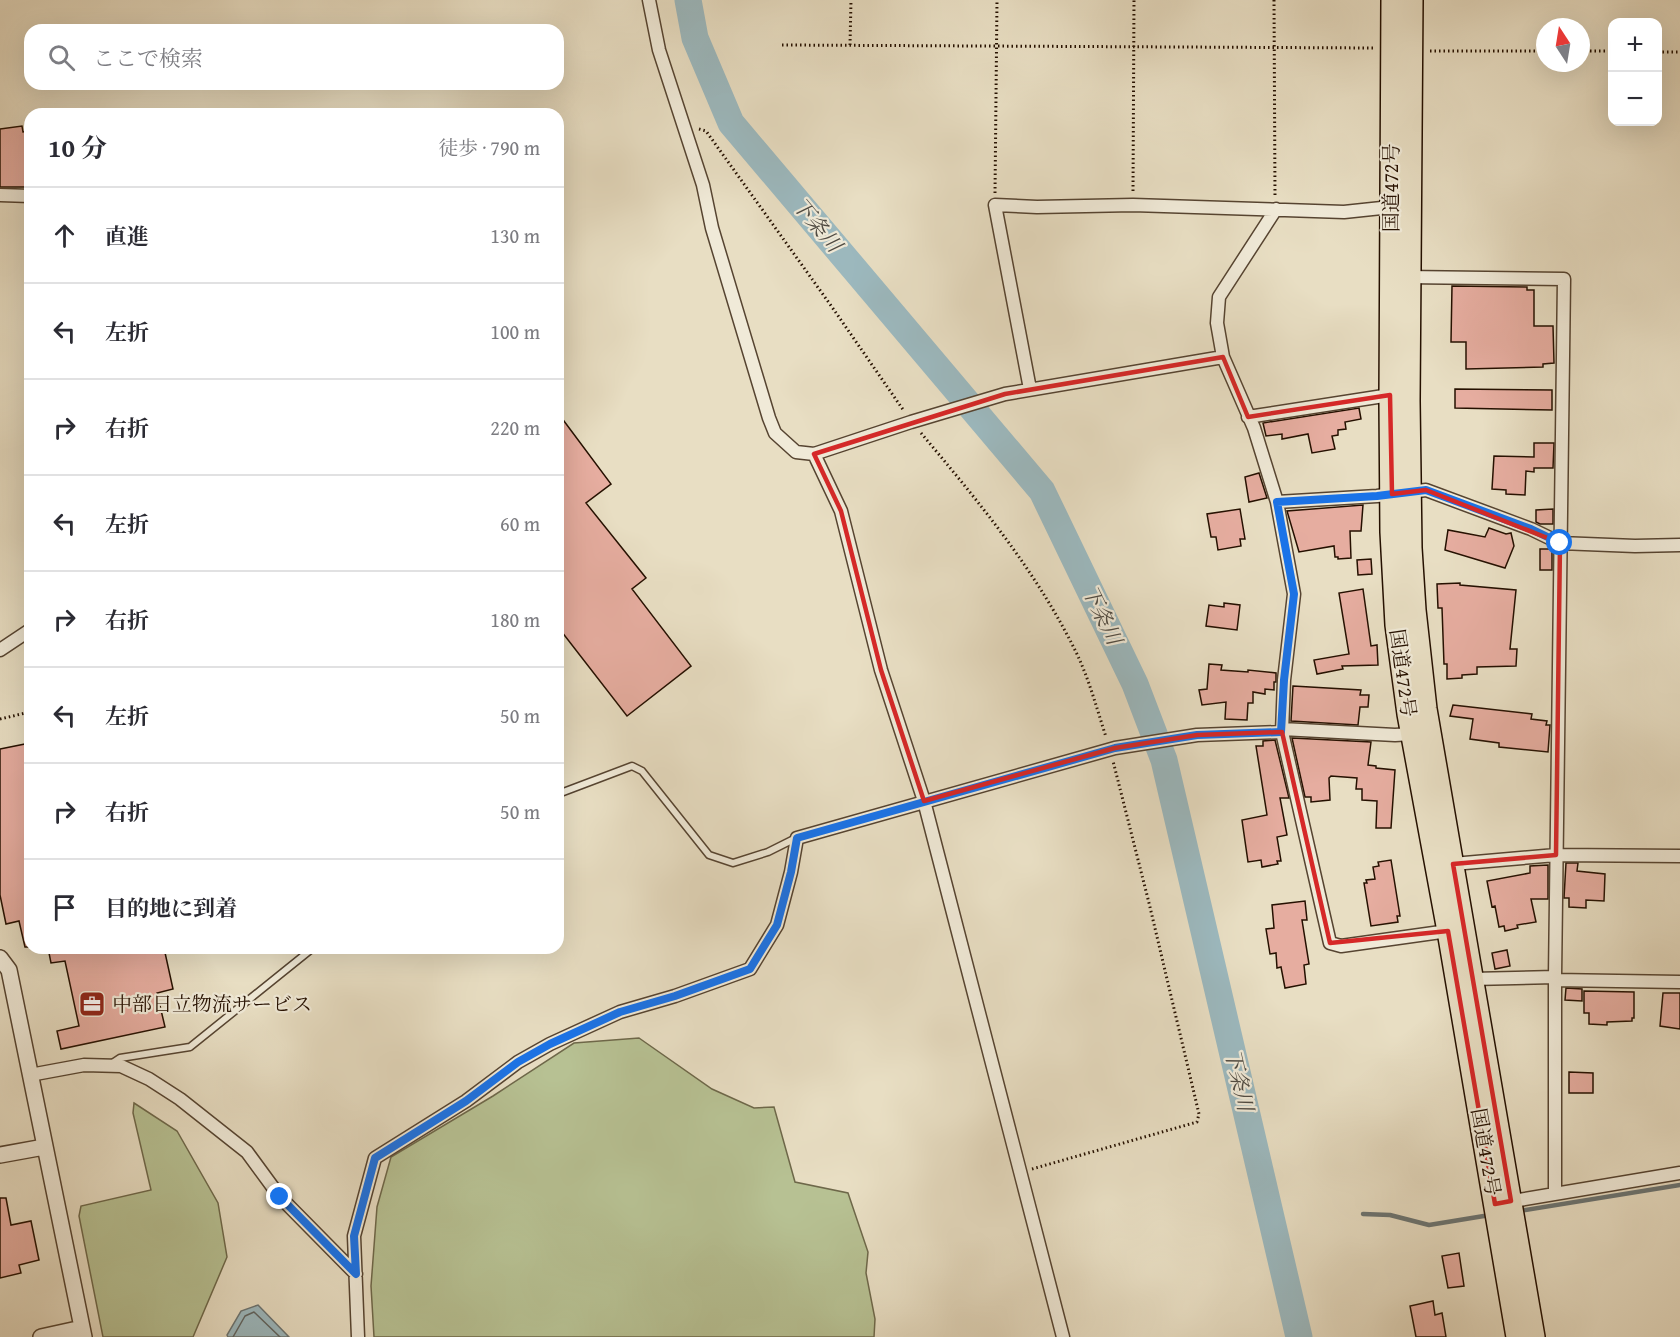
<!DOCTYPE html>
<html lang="ja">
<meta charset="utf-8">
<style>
body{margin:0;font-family:"Gentium Book Plus","Noto Serif JP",serif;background:#f7f7f7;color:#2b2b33}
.controls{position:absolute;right:18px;top:18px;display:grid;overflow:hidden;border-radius:12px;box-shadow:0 6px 24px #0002}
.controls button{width:54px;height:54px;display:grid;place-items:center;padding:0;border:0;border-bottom:2px solid #e1e1e2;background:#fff;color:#2b2b33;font:30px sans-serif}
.compass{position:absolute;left:1536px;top:18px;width:54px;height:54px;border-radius:50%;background:#fff;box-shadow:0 6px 24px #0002;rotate:348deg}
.stop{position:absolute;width:18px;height:18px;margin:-14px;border:4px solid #1a73e8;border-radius:50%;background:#fff}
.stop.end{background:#1a73e8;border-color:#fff;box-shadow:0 2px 6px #0008}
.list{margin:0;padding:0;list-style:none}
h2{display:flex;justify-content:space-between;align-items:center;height:78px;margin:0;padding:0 24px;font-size:26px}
h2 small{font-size:20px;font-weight:400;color:#7c7c81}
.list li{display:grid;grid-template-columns:39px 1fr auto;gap:18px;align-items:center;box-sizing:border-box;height:96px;padding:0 24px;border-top:2px solid #e1e1e2}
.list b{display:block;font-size:22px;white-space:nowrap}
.list em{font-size:20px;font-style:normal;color:#7c7c81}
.icon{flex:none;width:33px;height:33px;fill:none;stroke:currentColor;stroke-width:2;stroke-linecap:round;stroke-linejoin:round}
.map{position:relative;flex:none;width:1680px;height:1337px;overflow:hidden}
.search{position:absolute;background:#fff;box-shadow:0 6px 24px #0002;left:24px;top:24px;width:540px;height:66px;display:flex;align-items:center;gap:15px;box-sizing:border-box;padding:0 21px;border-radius:18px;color:#7c7c81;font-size:22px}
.panel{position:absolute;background:#fff;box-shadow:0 6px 24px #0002;left:24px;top:108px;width:540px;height:846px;border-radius:18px}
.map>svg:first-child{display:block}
</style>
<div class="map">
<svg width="1680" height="1337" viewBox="0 0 1680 1337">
<rect width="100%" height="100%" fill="#e8dec3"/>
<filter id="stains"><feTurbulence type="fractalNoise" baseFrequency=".00333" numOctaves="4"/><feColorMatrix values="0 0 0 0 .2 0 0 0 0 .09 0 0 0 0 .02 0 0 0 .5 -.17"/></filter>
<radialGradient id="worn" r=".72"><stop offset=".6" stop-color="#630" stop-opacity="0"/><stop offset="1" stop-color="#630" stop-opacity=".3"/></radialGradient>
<path fill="#b7c193" stroke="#6e684a" stroke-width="1.5" d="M639,1038L712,1089L754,1108L774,1107L795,1182L848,1193L868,1252L866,1273L875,1319L874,1337H374L371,1286L377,1207L391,1157L493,1096L574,1043Z
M134,1103L177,1131L218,1203L227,1257L193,1337H103L79,1216L81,1206L151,1190L133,1113Z"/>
<path fill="#9cb9bf" stroke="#6c7573" stroke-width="1.5" d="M258,1305L289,1337H228L227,1335L241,1311Z"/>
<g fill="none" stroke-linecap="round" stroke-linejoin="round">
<path stroke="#606460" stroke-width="1.5" d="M233,1337L245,1316L254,1312L280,1337"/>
<path stroke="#6c7573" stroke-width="4.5" d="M1519,1211L1680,1185
M1363,1214L1390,1215L1429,1225L1490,1215"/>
<path stroke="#9cb9bf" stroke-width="27" d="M688,0L695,38L731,123L1042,491L1135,684L1164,760L1299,1337"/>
</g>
<path fill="#e6ada0" stroke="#251000" stroke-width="1.5" d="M22,126L23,132L30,131V187H0V129Z
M1452,286L1527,287V290H1534V326H1553L1554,363L1543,364V367L1466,369V342H1451Z
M1455,389L1552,390V410L1455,408Z
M1359,408L1361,419L1345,422L1346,429L1338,430V435L1332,436L1335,449L1312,453L1308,434L1282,439V434L1266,436L1263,423Z
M558,413L611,484L586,503L646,578L632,589L691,666L627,716L558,627Z
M1534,443H1554L1553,468H1534V472L1526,471L1525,495L1506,494V490L1492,489L1494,456L1534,457Z
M1259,473L1267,498L1249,502L1245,477Z
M1363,505L1361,531H1350L1351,558L1338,559V557H1335L1334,546L1299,552L1287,511Z
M1240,509L1245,539H1240L1241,546L1218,550L1216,537H1211L1207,514Z
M1553,509V524H1540L1536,522V510Z
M1489,528L1506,534L1511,533L1514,546L1505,568L1445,550L1448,530L1485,537Z
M1540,549H1552V570H1540Z
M1371,559L1372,574L1358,575L1357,560Z
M1460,583V585L1516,590L1510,649H1517L1516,666L1477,667V674L1462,675V678L1447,679V664H1444L1442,608H1438L1437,584Z
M1363,589L1371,646L1377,645L1378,665L1342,666L1343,669L1317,674L1314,660L1349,654L1339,593Z
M1224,603L1240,605L1237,630L1206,626L1209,605L1224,607Z
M1209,664L1222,665L1221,670L1248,672V670L1276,673V682H1274V690L1265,689V694L1253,692V703H1248L1247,720L1225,719L1226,702L1202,705L1199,690L1207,689Z
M1293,686L1361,690L1360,695H1369L1368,707H1360L1358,725L1291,721Z
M1453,705L1532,714L1531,719L1547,721L1546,725H1550L1548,752L1499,747V743L1470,739L1473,719L1450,716Z
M1292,738L1371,742L1368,765L1376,766V768L1395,770L1391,828H1376L1377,801L1362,800V789H1356L1357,778L1331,776L1329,778L1330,800L1311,802V797H1305Z
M1275,740L1289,798H1280L1287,835L1277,837L1281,861H1277L1278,864L1262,867L1261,860L1248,862L1242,820L1267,815L1256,746H1263V741Z
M30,743V947H25L19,921L6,924L0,895V749Z
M1391,860L1400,916H1397L1398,922L1371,926L1364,883H1367L1366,880L1375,879L1373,867L1379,866L1378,862Z
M1566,863H1578L1577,871L1605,874L1604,901L1586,900V908L1569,907V898H1564Z
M1548,865V899H1531L1536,922L1517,925L1518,928L1505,931L1504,926L1499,927L1495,906L1492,907L1487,881L1530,873V866Z
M1305,901L1307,920H1302L1309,964L1304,965L1306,984L1285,988L1281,967L1277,968L1276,953L1270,954L1266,929L1274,928L1272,905Z
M48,948H164L173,989L157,993L165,1027L61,1049L57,1031L79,1026L65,961L51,963Z
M1507,950L1510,966L1495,969L1492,953Z
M1566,988L1582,989V1001L1565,1000Z
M1584,991L1634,992V1018H1632V1021L1607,1022V1025L1589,1024V1013H1584Z
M1663,993H1680V1029L1660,1026Z
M1569,1072L1593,1073V1093H1569Z
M0,1198H6L11,1225L31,1221L39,1260L19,1265L21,1273L0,1278Z
M1459,1253L1464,1286L1448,1288L1442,1256Z
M1433,1301L1435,1315L1442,1313L1446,1337H1416L1410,1306Z"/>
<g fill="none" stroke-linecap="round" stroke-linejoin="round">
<defs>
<path id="service" d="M558,794L632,766L642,771L709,855L733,863L768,852L796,838
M111,1064L120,1058L190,1047L313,948"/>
<path id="minor" d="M649,0L659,50L703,185L712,228L769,418L775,433L796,452L814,454L911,422L1005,394L1223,357
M0,195L30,196
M1276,209L1219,297L1217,323L1223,357L1254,428L1277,502L1294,594L1284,680L1282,732L1330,943L1341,946L1448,931
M1406,277L1564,279L1555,977V1194
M1030,389L995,205L1037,207L1133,205L1344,212L1391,207
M1248,417L1390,395
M814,454L841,511L881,670L924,801L1063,1337
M1277,502L1377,496L1426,490L1531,529L1560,543L1635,546L1680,545
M0,650L30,630
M1282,729L1395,735L1412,734
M1453,864L1556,855L1680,856
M1472,979L1555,977
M1555,980L1680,982
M30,1075L84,1065L121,1066L149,1079L180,1099L247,1152L280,1197L356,1274
M1507,1202L1680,1173
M358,1337L354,1236L375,1158L466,1101L518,1062L550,1044L620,1012L675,996L750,969L777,925L791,872L797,838L1115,748L1197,735L1282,732"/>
<path id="tertiary" d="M0,958L9,970L84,1337
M0,1155L44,1147
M41,1337L82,1328"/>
<path id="trunk" d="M1392,0L1390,401L1391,532L1396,625L1408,714L1448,931L1517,1337
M1412,0L1409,401L1411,548L1415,610L1426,709L1534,1337"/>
</defs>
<use href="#service" stroke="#564431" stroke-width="9"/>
<use href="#minor" stroke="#564431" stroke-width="15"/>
<use href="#tertiary" stroke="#564431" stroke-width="18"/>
<use href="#trunk" stroke="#251000" stroke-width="24"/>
<path stroke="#251000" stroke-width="3" stroke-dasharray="1.5 3" stroke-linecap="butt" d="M1274,0L1275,196
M782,45L1375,48
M850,45L851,0
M1430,51H1545
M1581,51H1612
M1658,52H1680
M699,129L706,131L832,307L904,411
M1133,191L1134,0
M995,193L997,0
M921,433C978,501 1033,567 1073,646C1088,675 1096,706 1106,737
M0,719L30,712
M1032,1169L1197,1122L1199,1114L1149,903L1113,761"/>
<use href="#service" stroke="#f0ead8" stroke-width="6"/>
<use href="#minor" stroke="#f0ead8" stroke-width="12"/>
<use href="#tertiary" stroke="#f0ead8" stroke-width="15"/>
<use href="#trunk" stroke="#e8dec3" stroke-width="21"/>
</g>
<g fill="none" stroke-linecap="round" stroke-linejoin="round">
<path stroke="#1a73e8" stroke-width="8" d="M280,1197L356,1274L354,1236L375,1158L466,1101L518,1062L550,1044L620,1012L675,996L750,969L777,925L791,872L797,838L1115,748L1197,735L1281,732L1284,680L1294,594L1277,502L1377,496L1426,490L1531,529L1560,543"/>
</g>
<path fill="none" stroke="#d62828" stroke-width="4.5" stroke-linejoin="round" d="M1223,357L1248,417L1390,395L1392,494L1426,490L1560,543L1556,855L1453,864L1511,1201L1495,1204L1448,931L1330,943L1282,732L1197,735L1115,748L924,801L881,670L841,511L814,454L1005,394Z"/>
<defs>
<symbol id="office-square" viewBox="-11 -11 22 22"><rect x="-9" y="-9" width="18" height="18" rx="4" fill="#8f2418" stroke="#f0ead8"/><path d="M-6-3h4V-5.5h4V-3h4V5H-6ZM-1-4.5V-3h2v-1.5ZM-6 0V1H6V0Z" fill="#fff"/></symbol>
</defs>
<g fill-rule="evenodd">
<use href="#office-square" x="77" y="989" width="30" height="30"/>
</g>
<g text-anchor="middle" stroke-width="4.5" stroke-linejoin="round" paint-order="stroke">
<g font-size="20" fill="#251000" stroke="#f0ead8">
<text transform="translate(1391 188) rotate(-90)" y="7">国道472号</text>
<text transform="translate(1403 673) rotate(82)" y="7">国道472号</text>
<text transform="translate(1486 1152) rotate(80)" y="7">国道472号</text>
</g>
<g font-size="20" fill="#251000" stroke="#f0ead8" text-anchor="start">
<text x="112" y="1011">中部日立物流サービス</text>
</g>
<g font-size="21" font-style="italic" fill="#4f4b43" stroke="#f0ead8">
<text transform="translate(817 225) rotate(50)" y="7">下条川</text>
<text transform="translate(1102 615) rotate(64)" y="7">下条川</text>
<text transform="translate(1239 1080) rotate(77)" y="7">下条川</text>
</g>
</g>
<rect width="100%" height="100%" filter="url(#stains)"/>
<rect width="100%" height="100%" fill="url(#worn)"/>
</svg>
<div class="controls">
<button>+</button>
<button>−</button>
</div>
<svg class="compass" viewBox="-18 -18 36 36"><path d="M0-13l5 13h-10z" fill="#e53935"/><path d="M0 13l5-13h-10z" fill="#7c7c81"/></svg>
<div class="stop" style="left:1560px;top:543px"></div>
<div class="stop end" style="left:280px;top:1197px"></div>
<div class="search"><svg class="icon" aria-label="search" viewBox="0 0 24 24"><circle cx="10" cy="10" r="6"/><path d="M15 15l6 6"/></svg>ここで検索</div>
<section class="panel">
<h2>10 分<small>徒歩 · 790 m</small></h2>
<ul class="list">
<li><svg class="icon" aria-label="ahead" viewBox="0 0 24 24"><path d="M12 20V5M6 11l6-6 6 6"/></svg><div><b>直進</b></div><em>130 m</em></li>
<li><svg class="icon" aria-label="left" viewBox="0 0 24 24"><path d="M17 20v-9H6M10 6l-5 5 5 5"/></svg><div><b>左折</b></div><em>100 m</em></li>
<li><svg class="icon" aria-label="right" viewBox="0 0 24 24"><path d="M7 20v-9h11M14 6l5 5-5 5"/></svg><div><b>右折</b></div><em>220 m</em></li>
<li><svg class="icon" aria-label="left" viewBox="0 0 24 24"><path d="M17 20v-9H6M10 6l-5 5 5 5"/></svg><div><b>左折</b></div><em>60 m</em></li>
<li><svg class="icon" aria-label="right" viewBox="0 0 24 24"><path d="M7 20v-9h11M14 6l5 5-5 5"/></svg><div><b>右折</b></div><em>180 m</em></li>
<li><svg class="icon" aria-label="left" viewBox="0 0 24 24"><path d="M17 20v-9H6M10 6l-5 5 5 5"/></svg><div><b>左折</b></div><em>50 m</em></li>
<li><svg class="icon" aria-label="right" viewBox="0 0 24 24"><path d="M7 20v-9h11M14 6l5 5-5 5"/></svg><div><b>右折</b></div><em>50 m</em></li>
<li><svg class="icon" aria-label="arrive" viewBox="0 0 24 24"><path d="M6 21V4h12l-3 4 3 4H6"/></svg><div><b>目的地に到着</b></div></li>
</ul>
</section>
</div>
